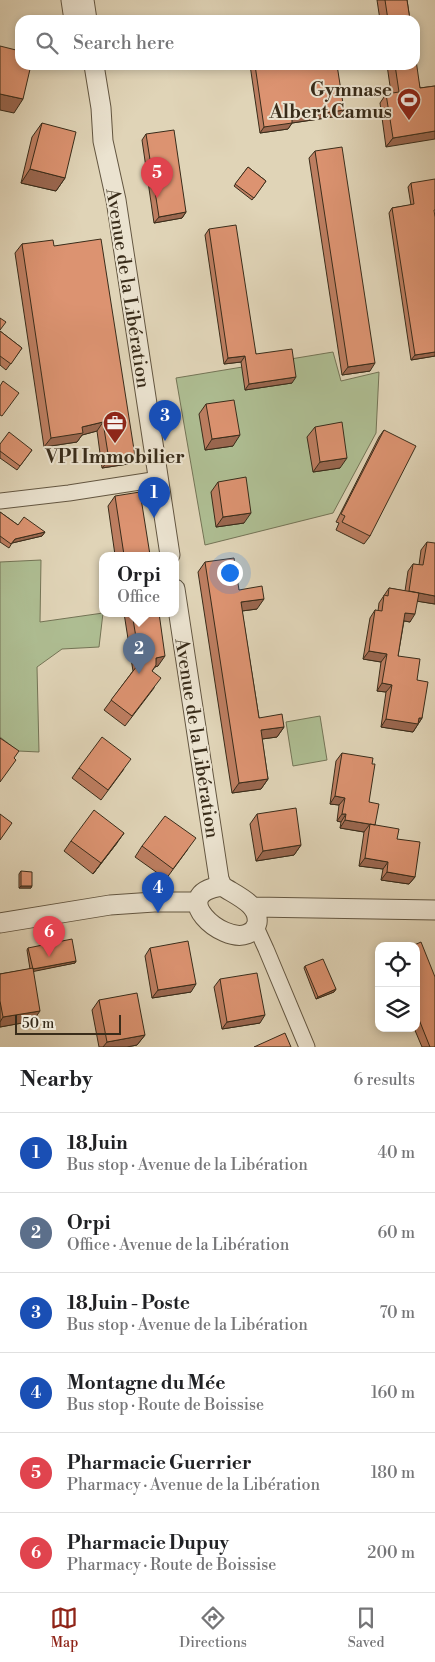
<!DOCTYPE html>
<meta charset="utf-8">
<style>
body{margin:0;font-family:"Libre Bodoni",serif;background:#f2f2f2;color:#202124}
.controls{position:absolute;right:15px;bottom:15px;display:grid;overflow:hidden;border-radius:10px;box-shadow:0 2px 8px #0003}
.controls button{width:45px;height:45px;display:grid;place-items:center;padding:0;border:0;border-bottom:1px solid #e0e0e0;background:#fff;color:#202124;font:25px sans-serif}
.scale{position:absolute;left:15px;bottom:12px;width:106px;box-sizing:border-box;padding-left:5px;border:2px solid #392c1a;border-top:0;font-size:14px;line-height:18px;white-space:nowrap;color:#392c1a;-webkit-text-stroke:4px #ebe3d0;paint-order:stroke}
.you{position:absolute;left:229px;top:572px;width:18px;height:18px;margin:-12px;border:4px solid #fff;border-radius:50%;background:#1a73e8;box-shadow:0 0 0 8px #1a73e833}
.badge{display:grid;place-items:center;width:32px;height:32px;border-radius:50%;background:#8f2418;color:#fff;font-size:16px;font-weight:700}
.pin{position:absolute;translate:-50% -41px;filter:drop-shadow(0 1px 2px #0008)}
.pin::after{content:'';position:absolute;top:26px;width:18px;height:15px;background:inherit;clip-path:polygon(0 0,100% 0,50% 100%)}
.popup{position:absolute;left:99px;top:552px;width:80px;height:65px;box-sizing:border-box;display:grid;place-content:center;border-radius:10px;background:#fff;filter:drop-shadow(0 1px 4px #0005);font-size:16px;white-space:nowrap;color:#757577}
.popup b{font-size:19px;color:#202124}
.popup::after{content:'';position:absolute;left:50%;top:100%;margin-left:-10px;border:10px solid transparent;border-top-color:#fff}
.list{margin:0;padding:0;list-style:none}
h2{display:flex;justify-content:space-between;align-items:center;height:65px;margin:0;padding:0 20px;font-size:21px}
h2 small{font-size:16px;font-weight:400;color:#757577}
.list li{display:grid;grid-template-columns:32px 1fr auto;gap:15px;align-items:center;box-sizing:border-box;height:80px;padding:0 20px;border-top:1px solid #e0e0e0}
.list b{display:block;font-size:19px;white-space:nowrap}
.list p{margin:0;font-size:16px;white-space:nowrap;color:#757577}
.list em{font-size:16px;font-style:normal;color:#757577}
.icon{flex:none;width:28px;height:28px;fill:none;stroke:currentColor;stroke-width:2;stroke-linecap:round;stroke-linejoin:round}
.map{position:relative;flex:none;width:435px;height:1047px;overflow:hidden}
.search{position:absolute;background:#fff;box-shadow:0 2px 8px #0003;left:15px;right:15px;top:15px;height:55px;display:flex;align-items:center;gap:12px;box-sizing:border-box;padding:0 18px;border-radius:15px;color:#757577;font-size:19px}
.sheet{height:545px;background:#fff}
nav{display:flex;justify-content:space-around;align-items:center;box-sizing:border-box;height:70px;border-top:1px solid #e0e0e0;background:#fff;font-size:14px;color:#757577}
nav a{display:grid;justify-items:center;gap:2px}
nav .on{color:#8f2418}
.map>svg:first-child{display:block}
</style>
<div class="map">
<svg width="435" height="1047" viewBox="0 0 435 1047">
<rect width="100%" height="100%" fill="#e0d4b7"/>
<filter id="stains"><feTurbulence type="fractalNoise" baseFrequency=".004" numOctaves="4"/><feColorMatrix values="0 0 0 0 .2 0 0 0 0 .09 0 0 0 0 .02 0 0 0 .5 -.17"/></filter>
<radialGradient id="worn" r=".72"><stop offset=".6" stop-color="#630" stop-opacity="0"/><stop offset="1" stop-color="#630" stop-opacity=".3"/></radialGradient>
<path fill="#aebd92" stroke="#747456" d="M333,352L341,381L379,372L376,433L333,513L205,545L176,378Z
M41,560L40,622L103,613L99,647L62,649L37,667L39,752L18,751L0,737V562Z
M320,716L327,760L293,766L286,722Z"/>
<g fill="none" stroke-linecap="round" stroke-linejoin="round">
<defs>
<path id="minor" d="M0,501L69,493L159,479
M256,927L266,949L307,1047"/>
<path id="tertiary" d="M71,0L74,20
M84,0L87,20
M94,65L101,108L103,141L116,200L170,555
M175,589L219,879L222,886
M222,886C235,895 260,904 257,923C256,928 252,932 247,934C222,944 166,894 222,886Z
M253,907L435,910
M0,923L110,905L154,902H198"/>
</defs>
<use href="#minor" stroke="#635641" stroke-width="17"/>
<use href="#tertiary" stroke="#635641" stroke-width="21"/>
<use href="#minor" stroke="#ebe3d0" stroke-width="15"/>
<use href="#tertiary" stroke="#ebe3d0" stroke-width="19"/>
</g>
<path fill="#bd7e61" stroke="#392c1a" d="M377,0H407L410,20H380Z
M250,65H337L339,116L292,123L288,129L260,133Z
M387,65H415L420,88L435,86L386,147L380,103L386,94L391,93Z
M42,123L65,178L56,191L21,183L32,137Z
M146,134L186,212L182,218L154,223L142,140Z
M315,151L370,371L342,375L309,158Z
M248,167L266,181L252,200L234,186Z
M411,183L434,214L435,217V356L411,360L389,213L392,208L411,205L408,187Z
M209,229L256,354L292,383L245,390L241,362L224,364L205,235Z
M22,244L54,246L128,464L102,468L97,431L82,435L77,442L44,447L15,253Z
M0,331L22,348L6,370L0,365Z
M206,404L233,446L205,450L199,414Z
M315,427L340,468L313,472L307,437Z
M384,430L370,536L364,544L336,530L339,523L336,522L379,437Z
M0,444L32,450L17,470L0,458Z
M218,482L244,523L216,527L211,492Z
M115,496L150,555H115L108,506Z
M0,512L18,525L45,532L42,536L12,543L9,548L0,542Z
M427,542L435,604L417,601L410,622L404,621L398,656L417,680L422,718L413,732L381,727L386,692L377,691L381,662L363,659L370,618L375,610L378,611L379,603L389,588L405,591L408,571L413,564L419,565L421,550Z
M205,562L239,590L257,609L242,611L259,718L284,727L277,737L262,739L268,779L261,789L232,793L198,572Z
M124,613H159L158,666L155,667L152,671L154,688L125,726L104,710L133,671Z
M342,753L369,802L375,825L397,839L415,877L409,884L381,880L383,869L359,866L364,832L340,828L341,822L337,821L339,805L330,804L336,761Z
M79,768L124,769L101,800L72,778Z
M257,814L301,845L294,855L256,861L250,824Z
M71,841L117,843L93,874L64,851Z
M142,846L188,849L166,879L135,857Z
M21,871L31,888H19V874Z
M416,946L435,1047H422L414,1028H416Z
M28,948L76,961L75,963L33,971V1021L0,1027V974L30,969L27,950Z
M150,948L191,992L152,998L145,956Z
M305,966L336,989L334,992L316,999L304,968Z
M220,979L260,1023L222,1029L214,987Z
M99,1000L145,1035L137,1045L127,1047H99L92,1010Z"/>
<path fill="#9a674f" stroke="#392c1a" d="M0,94L23,99L14,113L0,110Z
M344,110L339,116L292,123L288,129L260,133L264,127L292,118Z
M435,131V139L386,147L393,138Z
M30,169L65,178L56,191L21,183Z
M186,212L182,218L154,223L159,217Z
M435,352V356L411,360L415,355Z
M245,356L241,362L224,364L228,358Z
M375,363L370,371L342,375L348,367Z
M296,377L292,383L245,390L249,384Z
M103,422L97,431L82,435L77,442L44,447L51,438L82,427Z
M240,435L233,446L205,450L212,439Z
M135,456L128,464L102,468L109,460Z
M347,458L340,468L313,472L320,462Z
M251,513L244,523L216,527L223,517Z
M45,532L42,536L12,543L15,539Z
M409,591L435,596V604L403,599Z
M264,599L257,609L234,612L241,602Z
M405,613L415,614L410,622L400,620Z
M369,651L387,654L381,662L363,659Z
M165,656L158,666L155,667L156,658Z
M382,683L392,685L386,692L377,691Z
M419,718H422L413,732L381,727L386,719Z
M284,727L277,737L254,740L261,730Z
M268,779L261,789L232,793L239,783Z
M335,796L345,798L339,805L330,804Z
M342,814H346L341,822L337,821Z
M345,820L375,825L370,824L364,832L340,828Z
M124,833L117,843L93,874L101,863Z
M301,845L294,855L256,861L263,851Z
M365,858L388,862L383,869L359,866Z
M387,872L415,877L409,884L381,880Z
M21,886H32L31,888H19Z
M76,961L75,963L31,972L33,969Z
M196,984L191,992L152,998L158,990Z
M336,989L334,992L316,999L318,997Z
M40,1011L33,1021L0,1027V1022L3,1017Z
M265,1015L260,1023L222,1029L227,1022Z
M145,1035L137,1045L127,1047H103L107,1042Z"/>
<path fill="#dc9371" stroke="#392c1a" d="M385,0H407L410,20H388Z
M0,46L20,51V65H31L23,99L0,94Z
M415,53L420,88L435,86V131L393,138L386,94L399,92L395,65H415Z
M255,65H337L344,110L292,118V123L264,127Z
M42,123L76,132L65,178L30,169Z
M174,130L186,212L159,217L146,134Z
M342,147L375,363L348,367L315,151Z
M248,167L266,181L254,198L235,184Z
M435,179V210H434L435,217V352L415,355L392,208L414,204L411,183Z
M236,225L256,354L292,349L296,377L249,384L245,356L228,358L209,229Z
M101,239L135,456L109,460L103,422L82,427L83,433L51,438L22,244L53,240L54,246Z
M0,318L6,322L0,330Z
M0,331L22,348L11,364L0,356Z
M3,381L19,393L2,416L0,415V386Z
M234,400L240,435L212,439L206,404Z
M342,422L347,458L320,462L315,427Z
M384,430L416,446L370,536L342,522L345,516L341,514Z
M9,432L32,450L20,466L0,451V444Z
M246,477L251,513L223,517L218,482Z
M140,492L150,555H124L115,496Z
M0,512L18,525L24,517L45,532L15,539L11,544L0,536Z
M427,542L435,543V596L409,591L413,564L423,565Z
M234,558L239,590L262,586L264,599L241,602L259,718L282,714L284,727L261,730L268,779L239,783L205,562Z
M389,588L419,593L415,614L405,613L398,656L420,659L417,680L428,682L422,718H419L418,724L386,719L392,685L382,683L387,654L369,651L375,610L382,611L384,595L388,596Z
M132,613H159L165,656L156,658V665L152,671L161,678L132,716L111,700L140,662Z
M102,737L131,759L108,790L79,768Z
M0,738L19,751L14,758L16,760L0,782Z
M342,753L373,758L372,764H375L369,802L379,804L375,825L345,820L346,814H342L345,798L335,796Z
M296,808L301,845L263,851L257,814Z
M94,810L124,833L101,863L71,841Z
M0,814L12,823L0,840Z
M165,816L196,838L173,869L142,846Z
M370,824L399,829L397,839L420,842L415,877L387,872L388,862L365,858Z
M21,871L32,872V886H21Z
M72,939L76,961L33,969L28,948Z
M188,941L196,984L158,990L150,948Z
M421,942L435,977V1047H430L416,1012V946H412Z
M405,943L406,946H397Z
M323,959L336,989L318,997L305,966Z
M33,968L40,1011L3,1017L0,1001V974Z
M257,973L265,1015L227,1022L220,979Z
M137,993L145,1035L107,1042L99,1000Z
M285,1033L291,1047H254Z"/>
<defs>
<symbol id="stadium-pin" viewBox="-11 -11 22 30"><path d="M0 17L-7.5 6A9.5 9.5 0 1 1 7.5 6Z" fill="#8f2418" stroke="#ebe3d0"/><path d="M0-5a6.5 5 0 1 0 0 10a6.5 5 0 1 0 0-10ZM-3.5-1.8h7v3.6h-7Z" fill="#fff"/></symbol>
<symbol id="office-pin" viewBox="-11 -11 22 30"><path d="M0 17L-7.5 6A9.5 9.5 0 1 1 7.5 6Z" fill="#8f2418" stroke="#ebe3d0"/><path d="M-6-3h4V-5.5h4V-3h4V5H-6ZM-1-4.5V-3h2v-1.5ZM-6 0V1H6V0Z" fill="#fff"/></symbol>
</defs>
<g fill-rule="evenodd">
<use href="#stadium-pin" x="395" y="86" width="28" height="38"/>
<use href="#office-pin" x="101" y="409" width="28" height="38"/>
</g>
<g text-anchor="middle" stroke-width="4" stroke-linejoin="round" paint-order="stroke">
<g font-size="19" font-weight="bold" fill="#392c1a" stroke="#ebe3d0" text-anchor="end">
<text x="392" y="96">Gymnase<tspan x="392" dy="22">Albert Camus</tspan></text>
<text x="115" y="463" text-anchor="middle">VPI Immobilier</text>
</g>
<g font-size="19" fill="#392c1a" stroke="#ebe3d0">
<text transform="translate(129 288) rotate(81)" y="7">Avenue de la Libération</text>
<text transform="translate(198 738) rotate(81)" y="7">Avenue de la Libération</text>
</g>
</g>
<rect width="100%" height="100%" filter="url(#stains)"/>
<rect width="100%" height="100%" fill="url(#worn)"/>
</svg>
<div class="controls">
<button><svg class="icon" aria-label="locate" viewBox="0 0 24 24"><circle cx="12" cy="12" r="6"/><path d="M12 2v4M12 18v4M2 12h4M18 12h4"/></svg></button>
<button><svg class="icon" aria-label="layers" viewBox="0 0 24 24"><path d="M12 4l9 5-9 5-9-5zM3 14l9 5 9-5"/></svg></button>
</div>
<div class="scale">50 m</div>
<div class="you"></div>
<div class="pin badge" style="left:154px;top:518px;background:#1a4fb4">1</div>
<div class="pin badge" style="left:139px;top:674px;background:#5c6f8a">2</div>
<div class="popup"><b>Orpi</b>Office</div>
<div class="pin badge" style="left:165px;top:441px;background:#1a4fb4">3</div>
<div class="pin badge" style="left:158px;top:913px;background:#1a4fb4">4</div>
<div class="pin badge" style="left:157px;top:198px;background:#e0444e">5</div>
<div class="pin badge" style="left:49px;top:957px;background:#e0444e">6</div>
<div class="search"><svg class="icon" aria-label="search" viewBox="0 0 24 24"><circle cx="10" cy="10" r="6"/><path d="M15 15l6 6"/></svg>Search here</div>
</div>
<section class="sheet">
<h2>Nearby<small>6 results</small></h2>
<ul class="list">
<li><span class="badge" style="background:#1a4fb4">1</span><div><b>18 Juin</b><p>Bus stop · Avenue de la Libération</p></div><em>40 m</em></li>
<li><span class="badge" style="background:#5c6f8a">2</span><div><b>Orpi</b><p>Office · Avenue de la Libération</p></div><em>60 m</em></li>
<li><span class="badge" style="background:#1a4fb4">3</span><div><b>18 Juin - Poste</b><p>Bus stop · Avenue de la Libération</p></div><em>70 m</em></li>
<li><span class="badge" style="background:#1a4fb4">4</span><div><b>Montagne du Mée</b><p>Bus stop · Route de Boissise</p></div><em>160 m</em></li>
<li><span class="badge" style="background:#e0444e">5</span><div><b>Pharmacie Guerrier</b><p>Pharmacy · Avenue de la Libération</p></div><em>180 m</em></li>
<li><span class="badge" style="background:#e0444e">6</span><div><b>Pharmacie Dupuy</b><p>Pharmacy · Route de Boissise</p></div><em>200 m</em></li>
</ul>
</section>
<nav>
<a class="on"><svg class="icon" aria-label="map" viewBox="0 0 24 24"><path d="M3 6l6-2 6 2 6-2v14l-6 2-6-2-6 2zM9 4v14M15 6v14"/></svg>Map</a>
<a><svg class="icon" aria-label="directions" viewBox="0 0 24 24"><path d="M12 3l9 9-9 9-9-9zM9 14v-3h6M13 9l2 2-2 2"/></svg>Directions</a>
<a><svg class="icon" aria-label="saved" viewBox="0 0 24 24"><path d="M7 4h10v16l-5-4-5 4z"/></svg>Saved</a>
</nav>
